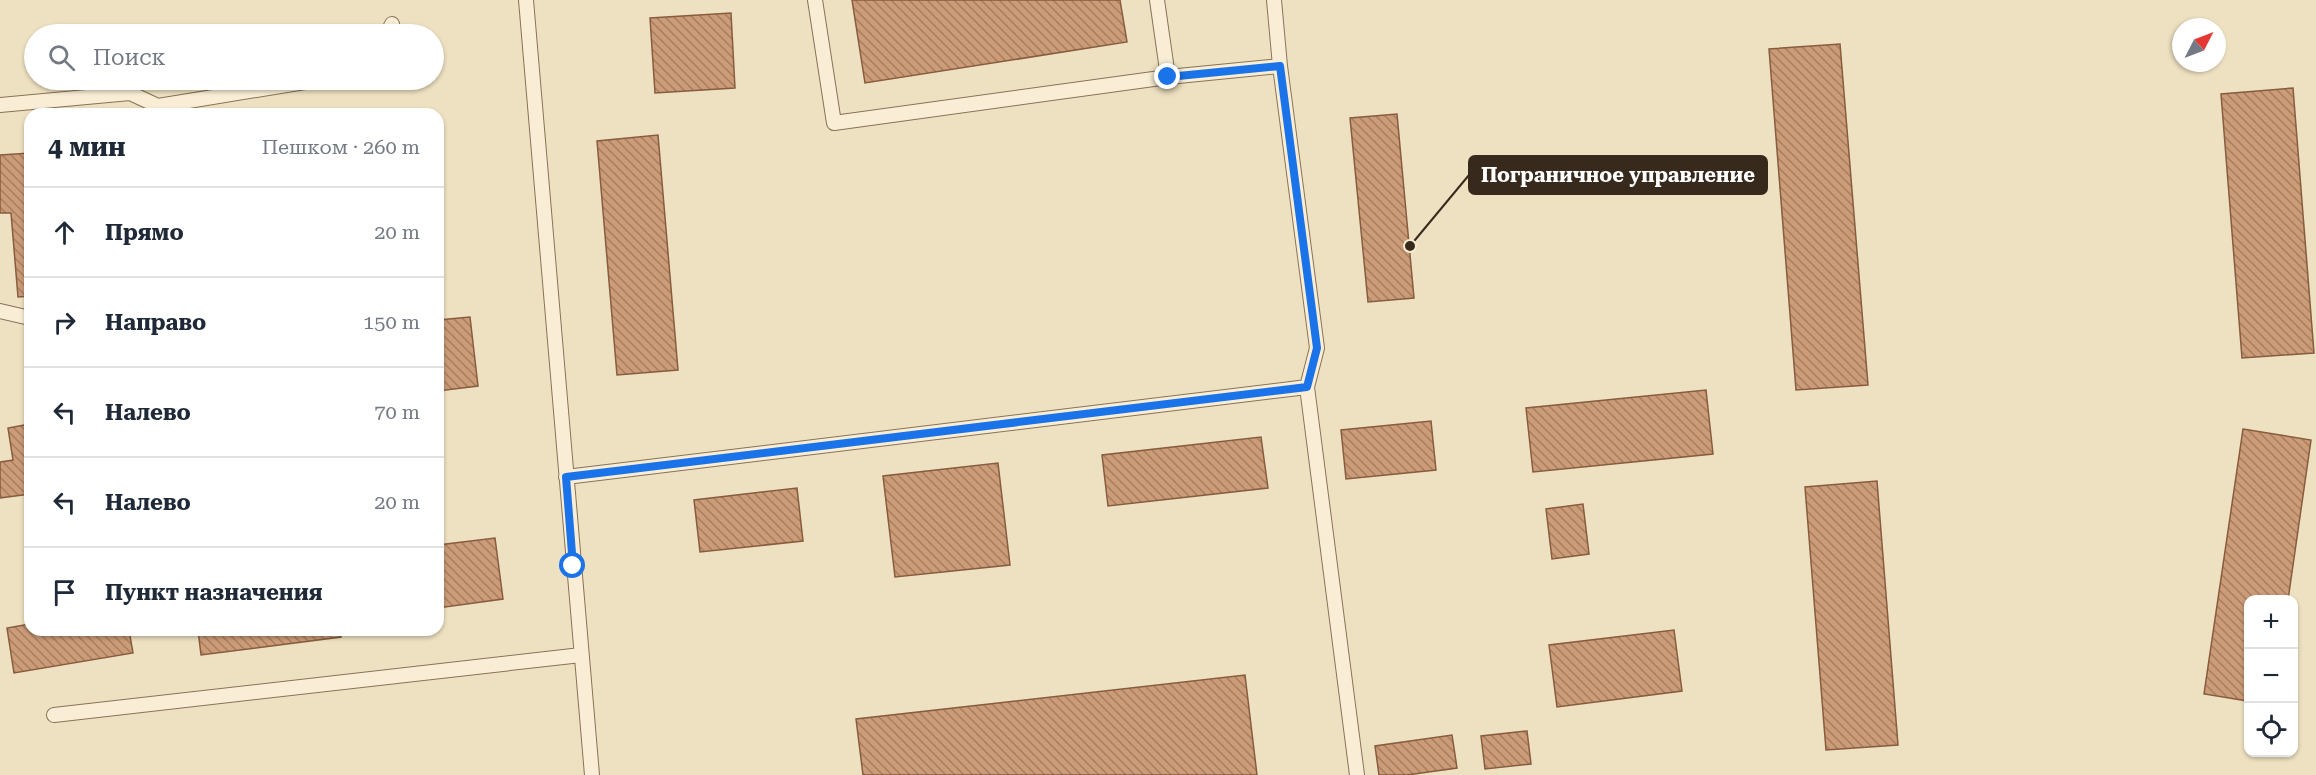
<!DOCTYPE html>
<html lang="ru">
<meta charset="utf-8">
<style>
body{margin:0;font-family:"Roboto Serif",serif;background:#f6f6f7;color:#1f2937}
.controls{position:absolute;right:18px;bottom:18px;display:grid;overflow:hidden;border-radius:12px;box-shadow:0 2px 4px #0004}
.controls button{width:54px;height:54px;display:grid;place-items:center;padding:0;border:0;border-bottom:2px solid #e0e1e3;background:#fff;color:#1f2937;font:30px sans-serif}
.compass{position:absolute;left:2172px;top:18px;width:54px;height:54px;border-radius:50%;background:#fff;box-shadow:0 2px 4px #0004;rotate:48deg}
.stop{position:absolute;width:18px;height:18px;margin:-14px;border:4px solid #1a73e8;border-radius:50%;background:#fff}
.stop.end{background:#1a73e8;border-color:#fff;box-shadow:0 2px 6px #0008}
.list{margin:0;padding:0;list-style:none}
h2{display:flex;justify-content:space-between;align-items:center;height:78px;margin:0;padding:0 24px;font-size:26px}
h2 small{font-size:20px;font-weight:400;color:#747a83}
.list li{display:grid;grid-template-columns:39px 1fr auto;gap:18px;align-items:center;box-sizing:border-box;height:90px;padding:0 24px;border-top:2px solid #e0e1e3}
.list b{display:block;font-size:22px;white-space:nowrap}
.list em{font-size:20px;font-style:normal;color:#747a83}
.icon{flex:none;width:33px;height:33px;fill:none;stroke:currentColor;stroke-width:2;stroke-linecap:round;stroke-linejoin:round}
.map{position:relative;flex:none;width:2316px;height:775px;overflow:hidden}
.search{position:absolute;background:#fff;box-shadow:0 2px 4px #0004;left:24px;top:24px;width:420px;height:66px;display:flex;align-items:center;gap:15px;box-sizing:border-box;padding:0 21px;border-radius:33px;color:#747a83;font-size:22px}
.panel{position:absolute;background:#fff;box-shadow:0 2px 4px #0004;left:24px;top:108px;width:420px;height:528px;border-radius:18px}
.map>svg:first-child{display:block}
</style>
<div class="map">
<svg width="2316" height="775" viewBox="0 0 2316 775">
<defs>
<pattern id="building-back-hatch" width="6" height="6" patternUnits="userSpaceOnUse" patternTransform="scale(1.5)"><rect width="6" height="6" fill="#cc9b77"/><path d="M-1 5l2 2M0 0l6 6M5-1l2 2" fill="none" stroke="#a67f61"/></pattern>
</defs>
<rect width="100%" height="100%" fill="#eee1c1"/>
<path fill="url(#building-back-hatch)" stroke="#875c3f" stroke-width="1.5" d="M852,0H1120L1127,42L865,83Z
M731,13L735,88L655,93L650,18Z
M1840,44L1868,385L1796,390L1769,49Z
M2293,88L2314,353L2242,358L2221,94Z
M1397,114L1414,298L1368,302L1350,118Z
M658,135L678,370L617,375L597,141Z
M30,153V296L18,297L11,213H0V155Z
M470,317L478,386L438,391V320Z
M1706,390L1713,454L1533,472L1526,408Z
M1431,421L1436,470L1346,479L1341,430Z
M30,424V494L0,498V462L13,460L8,428Z
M2243,429L2311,440L2288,600H2248V701L2204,694Z
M1261,437L1268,488L1108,506L1102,455Z
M998,463L1010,565L895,577L883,476Z
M1877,481L1898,745L1826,750L1805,487Z
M797,488L803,541L700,552L694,500Z
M1583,504L1589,554L1552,559L1546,509Z
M495,538L503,599L438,608V545Z
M30,624V630H129L133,653L14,673L7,628Z
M198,630H340L341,637L201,655Z
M1674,630L1682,691L1557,707L1549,645Z
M1245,675L1257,775H863L856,719Z
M1527,731L1531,764L1485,769L1481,736Z
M1452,735L1457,768L1407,775H1379L1375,746Z"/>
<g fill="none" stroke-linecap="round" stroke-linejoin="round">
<defs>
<path id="service" d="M526,0L592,775
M815,0L834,123L1168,77L1280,66
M1157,0L1168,77
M1274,0L1280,66L1317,348L1307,387L1357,775
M387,34L392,24
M0,105L130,93L158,106L317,80
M0,311L30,318
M566,477L1307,387
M54,715L581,655"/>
</defs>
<use href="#service" stroke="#887259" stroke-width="16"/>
<use href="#service" stroke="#f9eed5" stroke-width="14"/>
</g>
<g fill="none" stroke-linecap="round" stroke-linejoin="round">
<path stroke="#1a73e8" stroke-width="8" d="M573,566L566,477L1307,387L1317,348L1280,66L1168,77"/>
</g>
<path fill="none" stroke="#372a1d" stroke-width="2" d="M1410 246L1469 175"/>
<circle fill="#372a1d" stroke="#f5ebd1" stroke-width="2" cx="1410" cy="246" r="6"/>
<rect fill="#372a1d" stroke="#372a1d" stroke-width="2" x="1469" y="156" width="298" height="38" rx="6"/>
<g font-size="20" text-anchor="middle" font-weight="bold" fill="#fff">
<text x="1618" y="182">Пограничное управление</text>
</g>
</svg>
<div class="controls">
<button>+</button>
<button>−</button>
<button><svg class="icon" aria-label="locate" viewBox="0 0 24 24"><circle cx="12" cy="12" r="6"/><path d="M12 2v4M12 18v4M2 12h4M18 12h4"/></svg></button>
</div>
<svg class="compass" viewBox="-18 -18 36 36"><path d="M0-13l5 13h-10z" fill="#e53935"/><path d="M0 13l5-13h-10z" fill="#747a83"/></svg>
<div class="stop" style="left:573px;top:566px"></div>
<div class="stop end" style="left:1168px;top:77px"></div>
<div class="search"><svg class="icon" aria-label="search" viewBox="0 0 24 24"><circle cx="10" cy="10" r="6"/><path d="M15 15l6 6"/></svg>Поиск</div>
<section class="panel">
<h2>4 мин<small>Пешком · 260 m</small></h2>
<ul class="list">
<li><svg class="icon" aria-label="ahead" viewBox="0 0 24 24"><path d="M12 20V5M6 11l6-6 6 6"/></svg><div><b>Прямо</b></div><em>20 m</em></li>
<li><svg class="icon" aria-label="right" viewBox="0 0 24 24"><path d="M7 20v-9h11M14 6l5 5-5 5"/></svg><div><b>Направо</b></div><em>150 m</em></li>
<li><svg class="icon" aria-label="left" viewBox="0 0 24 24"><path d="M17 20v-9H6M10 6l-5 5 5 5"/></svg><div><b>Налево</b></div><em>70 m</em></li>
<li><svg class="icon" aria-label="left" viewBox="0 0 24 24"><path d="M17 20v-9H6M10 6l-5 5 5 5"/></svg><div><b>Налево</b></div><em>20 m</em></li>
<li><svg class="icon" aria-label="arrive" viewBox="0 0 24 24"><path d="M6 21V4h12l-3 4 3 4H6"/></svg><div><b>Пункт назначения</b></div></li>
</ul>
</section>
</div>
